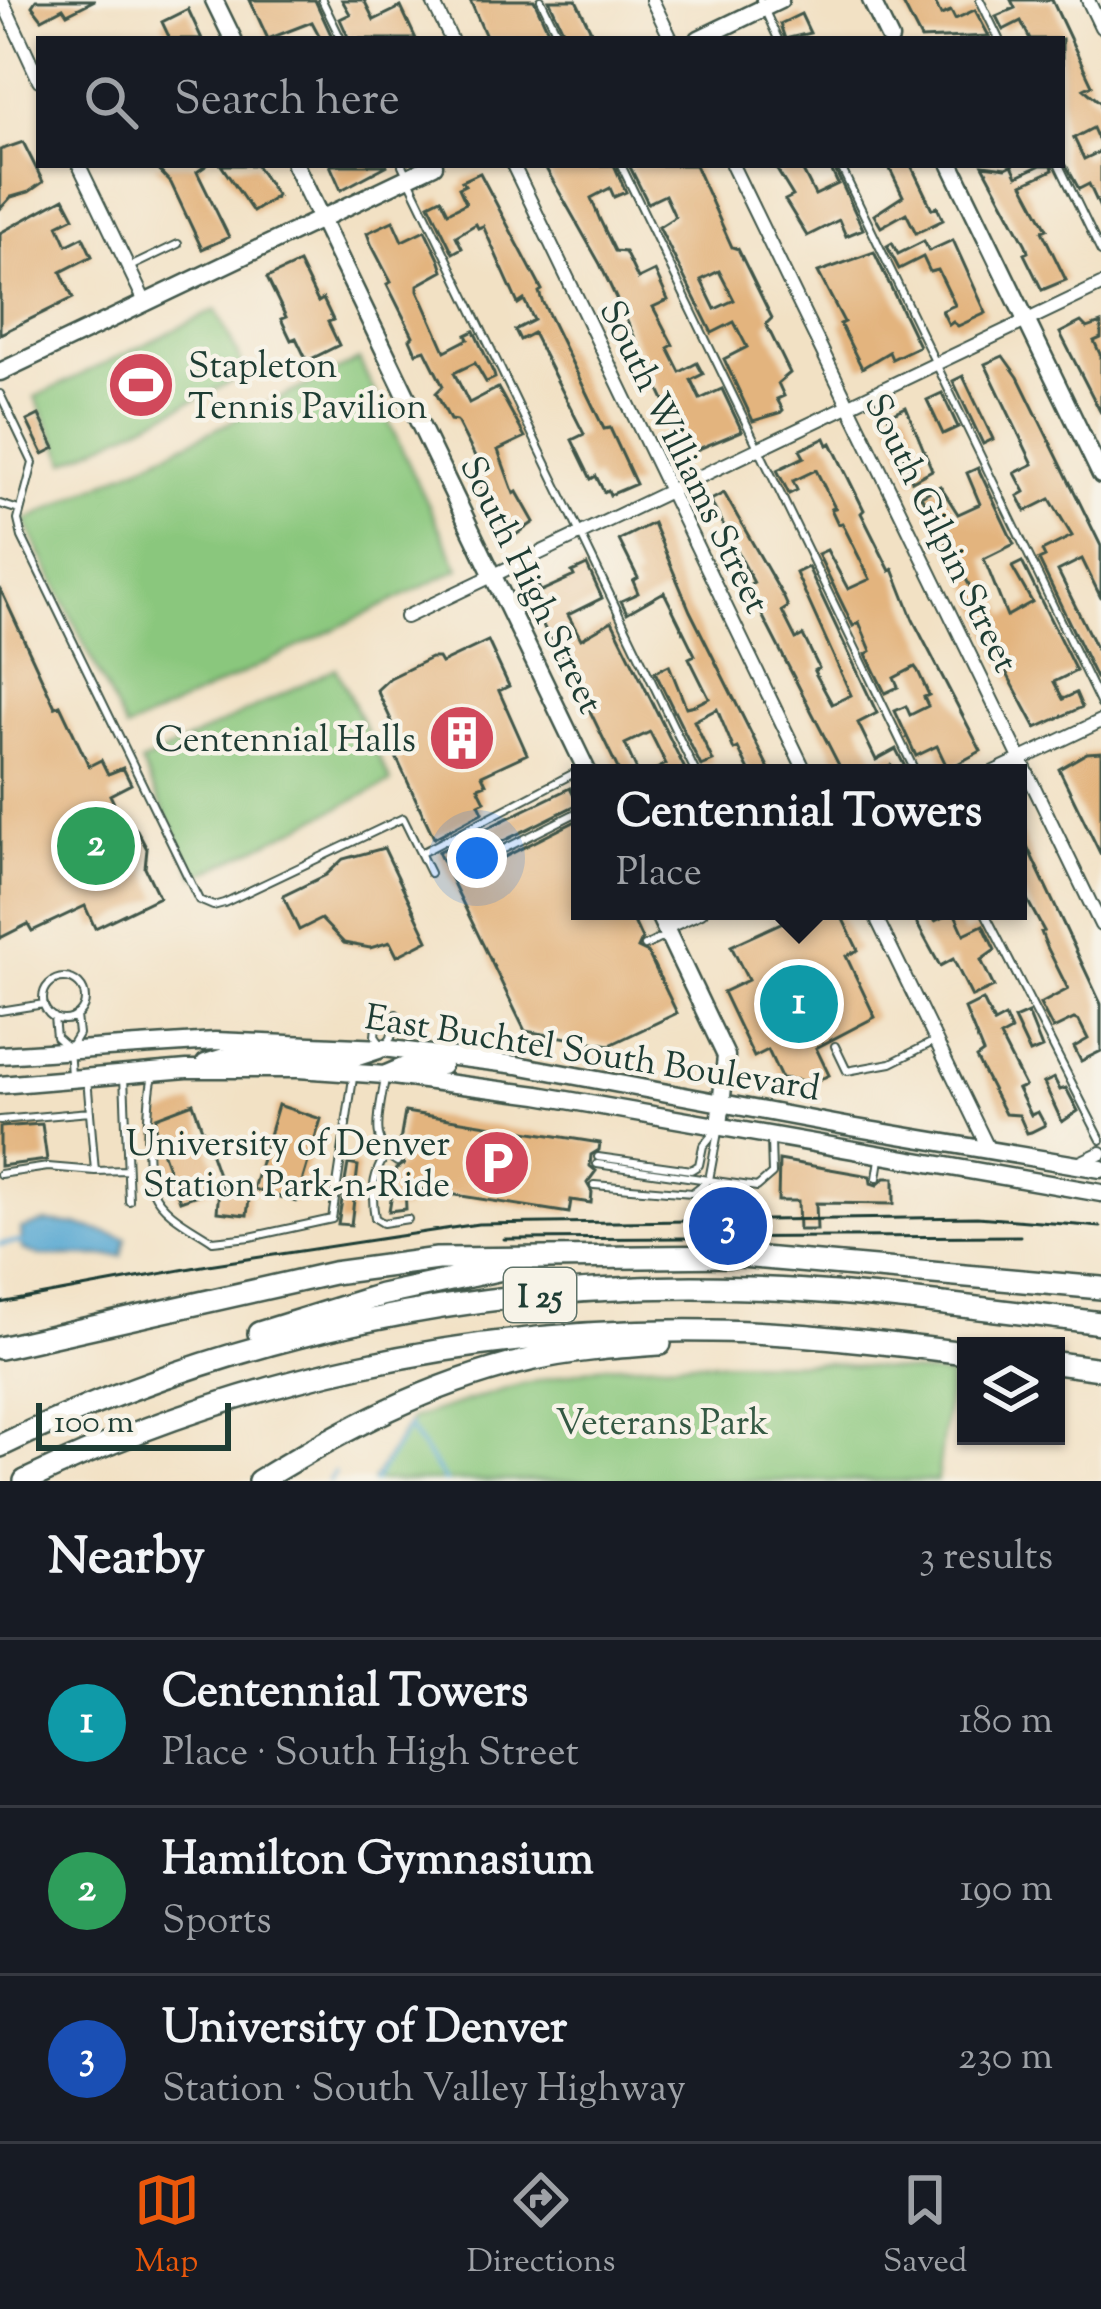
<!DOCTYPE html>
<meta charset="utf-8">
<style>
body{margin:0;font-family:"Sorts Mill Goudy",serif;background:#242831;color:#f1f3f6}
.controls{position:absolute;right:36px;bottom:36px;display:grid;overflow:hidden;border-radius:0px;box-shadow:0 3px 9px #0004}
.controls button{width:108px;height:108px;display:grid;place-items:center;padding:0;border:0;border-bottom:3px solid #363941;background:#171b24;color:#f1f3f6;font:60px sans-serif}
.scale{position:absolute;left:36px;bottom:30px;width:195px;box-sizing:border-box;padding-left:12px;border:6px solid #1f3d34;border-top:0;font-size:33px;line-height:42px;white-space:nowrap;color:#1f3d34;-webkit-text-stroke:9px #f7f3e8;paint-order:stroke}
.you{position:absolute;left:477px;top:858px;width:42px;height:42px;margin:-30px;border:9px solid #fff;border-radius:50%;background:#1a73e8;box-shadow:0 0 0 18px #1a73e833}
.badge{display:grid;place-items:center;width:78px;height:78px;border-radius:50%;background:#ea580c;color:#fff;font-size:39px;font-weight:700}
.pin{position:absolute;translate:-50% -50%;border:6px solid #fff;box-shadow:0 3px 12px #0006}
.popup{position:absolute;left:571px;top:764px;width:456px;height:156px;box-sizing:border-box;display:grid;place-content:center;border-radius:0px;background:#171b24;filter:drop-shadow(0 3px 9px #0005);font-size:39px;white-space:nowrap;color:#9ea1a6}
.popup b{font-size:45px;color:#f1f3f6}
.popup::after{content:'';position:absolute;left:50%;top:100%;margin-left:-24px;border:24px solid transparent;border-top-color:#171b24}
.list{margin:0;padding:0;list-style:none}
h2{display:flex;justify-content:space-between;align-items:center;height:156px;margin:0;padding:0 48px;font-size:51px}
h2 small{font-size:39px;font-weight:400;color:#9ea1a6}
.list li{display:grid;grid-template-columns:78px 1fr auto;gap:36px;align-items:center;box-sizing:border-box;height:168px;padding:0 48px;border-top:3px solid #363941}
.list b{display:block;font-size:45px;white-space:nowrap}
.list p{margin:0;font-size:39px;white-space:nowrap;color:#9ea1a6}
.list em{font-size:39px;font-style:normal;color:#9ea1a6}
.icon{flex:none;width:66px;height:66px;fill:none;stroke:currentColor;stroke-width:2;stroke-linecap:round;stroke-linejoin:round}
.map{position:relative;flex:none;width:1101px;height:1481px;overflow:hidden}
.search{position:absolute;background:#171b24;box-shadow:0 3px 9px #0004;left:36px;right:36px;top:36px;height:132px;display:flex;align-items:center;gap:30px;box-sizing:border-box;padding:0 42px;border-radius:0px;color:#9ea1a6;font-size:45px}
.sheet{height:660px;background:#171b24}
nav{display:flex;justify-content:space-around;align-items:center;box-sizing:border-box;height:168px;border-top:3px solid #363941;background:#171b24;font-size:33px;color:#9ea1a6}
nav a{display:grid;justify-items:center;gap:6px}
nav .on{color:#ea580c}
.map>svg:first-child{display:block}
</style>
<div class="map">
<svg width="1101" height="1481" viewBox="0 0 1101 1481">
<rect width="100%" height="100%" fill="#f7f3e8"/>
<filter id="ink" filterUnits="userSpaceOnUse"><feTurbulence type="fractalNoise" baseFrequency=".00833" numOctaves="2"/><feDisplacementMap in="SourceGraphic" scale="24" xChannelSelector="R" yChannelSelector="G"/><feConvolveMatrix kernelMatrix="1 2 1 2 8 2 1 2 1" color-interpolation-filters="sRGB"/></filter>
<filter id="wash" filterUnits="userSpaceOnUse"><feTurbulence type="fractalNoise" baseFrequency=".004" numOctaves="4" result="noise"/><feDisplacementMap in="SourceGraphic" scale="48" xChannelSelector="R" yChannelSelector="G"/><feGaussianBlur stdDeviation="2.7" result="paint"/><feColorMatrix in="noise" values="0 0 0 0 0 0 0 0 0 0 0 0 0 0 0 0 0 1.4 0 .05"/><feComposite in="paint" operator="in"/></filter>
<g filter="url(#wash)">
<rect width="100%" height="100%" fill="#f2e1c4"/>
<path fill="#8ac77d" stroke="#548258" stroke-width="3" d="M216,310L247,374L66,462L35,397Z
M359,360L459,569L126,730L25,521Z
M336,668L391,782L196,877L141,763Z
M683,1362L828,1363L951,1376L937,1481H372L411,1419L512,1387L603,1366Z"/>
<path fill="#57a7d1" stroke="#3b7282" stroke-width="3" d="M46,1222L78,1225L126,1238L122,1256H40L22,1249L21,1229Z"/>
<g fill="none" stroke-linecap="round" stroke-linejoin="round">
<path stroke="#57a7d1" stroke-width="4.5" d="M0,1244L24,1242
M408,1427L445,1481
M329,1481L334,1473
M374,1481L410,1424"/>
</g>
<g id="blocks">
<path fill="#e3b47e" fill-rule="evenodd" d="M36,0H95L67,14L63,8L42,19L32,6Z
M250,0H315L333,39H321L312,22L268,39Z
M342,0H364L374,20L401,7L416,39H349L340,19L350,14Z
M470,0H534L552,39H487Z
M549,0H576L595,39H567Z
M901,0H934L941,15L951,11L955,19L975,10L989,36L921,39Z
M1011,0H1052L1092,85L1084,89L1101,103V146L1093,128L1074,138L1084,159L1101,151V210L1089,184L1079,189L1062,158V39H1030L1021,21L1003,30L996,16L1015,8Z
M188,9L202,39H170L162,22Z
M801,14L810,33L785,39L780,24Z
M23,142L43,182L29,192L11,197L0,209V150Z
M154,165H207L197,172L229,237L202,249L171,183Z
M221,165H256L277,196L253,212Z
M330,165H388L341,190Z
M544,165H614L626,192L614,197L610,188L591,198L600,220L615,251L625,252L638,279L655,271L668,300L653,307L673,345L668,348L680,372L697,363L703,374L691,380L700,399L722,389L742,431L689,453L600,264Z
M629,165H695L732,247L738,249L772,318L766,324L790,373L778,383L784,396L777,399L783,410L780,413L753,421L724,359L747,347L734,322L712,333L659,227L675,217L665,195L648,203ZM719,271L734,300L715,309L701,280Z
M774,165H800L815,195L838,184L829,165H833L863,229L846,236L839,220L807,236L785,200L793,196Z
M888,165H911L932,209L937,207L943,220L916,233L906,213L881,227L874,215L903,196Z
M983,165L1006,168L1012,165L1017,176L1041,165H1052L1053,170L1023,184L1047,229L1042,231L1066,280L1042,290L1024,254L1028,252L1026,245Z
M480,173L542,290L539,292L542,301L604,429L610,428L636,484L610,495L608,490L604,492L596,476L591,479L572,440L584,434L533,333L520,340L515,330L534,320L524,300L518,304L483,226L478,228L476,224L456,236L462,248L453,253L429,204L441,198L448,212L466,203L459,188L465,185L462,181Z
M64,198L74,217L58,225L67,245L83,237L92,256L61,272L73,298L0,334V233Z
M393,221L402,241L425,230L439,259L443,271L418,285V290L445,351L468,339L466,335L474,331L494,374L495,378L486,382L475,363L454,373L469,403L498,388L525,437L498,450L514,494L517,492L534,522L510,539L474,473L481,468L457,421L450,420L436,393L443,386L425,350L416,353L410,339L413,336L387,284L391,282L371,244L367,233Z
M953,240L986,313L958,326L953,322L949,325L942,311L955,305L938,270L930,272L923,257L899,269L887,246L892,243L898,254L924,241L929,251Z
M874,252L919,346L892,359L889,352L862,368L840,324L844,322L818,272Z
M299,263L318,302L323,299L333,320L328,322L339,345L307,361L296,338L291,340L281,319L286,317L267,278Z
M1081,322L1087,328L1101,323V338L1094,341L1101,356V413L1060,333Z
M1003,356L1018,377L1101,546V598L1082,559L1058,571L1101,658V676L1096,678L1039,560L1045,557L1042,551L1072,536L1050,499L1026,511L1018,496L1025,492L1015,473L1033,464L985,364Z
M963,376L993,439L983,444L953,381Z
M942,393L958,427L943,434L927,400Z
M906,407L932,470L912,481L888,416Z
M39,415L55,448L43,454L27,421Z
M825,438L828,445L831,443L864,510L861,513L890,571L893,569L913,620L981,751L948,769L937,746L916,756L895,711L906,706L910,715L928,706L924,697L929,695L918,671L915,667L894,678L898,687L885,693L866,654L871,651L859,622L853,626L818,554L827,550L848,589L870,579L842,523L838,524L831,509L835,508L816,470L793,481L797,490L789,494L777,470L804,457L800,450Z
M978,468L1014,544L984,559L1007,616L1032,602L1012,567L1022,562L1076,671L1054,682L1063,699L1076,693L1082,707L1036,728L997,655L973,592L921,496L940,486L958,514L980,504L967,473Z
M724,493L784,598L788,607L782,611L796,639L803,635L819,668L814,671L832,704L851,695L796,573L808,567L877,713L858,723L876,760L896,749L908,773H897L891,765L874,773H843L760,611L749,585L754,583L713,506L711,500Z
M653,523L690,611L771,773H750L738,748L734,750L717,709L694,721L713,761L701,766L655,672L669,665L686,707L695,705L709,698L689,658L695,655L664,592L627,613L621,601L638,593L633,581L638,578L619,540Z
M587,565L602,598L568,615L581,639L612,621L687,773H649L666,764L650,732L625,744L638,773H620L554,637L550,639L542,623L538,625L534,620L520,590L536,583L541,591L574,576L572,572Z
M0,588L55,707L60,705L89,766L101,760L108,774L123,768L131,784L110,795L123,822L126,820L137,830L147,849L145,868L159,897L95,928L85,906L32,931L28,924L0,938Z
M488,641L509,686L499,691L527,754L482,775L486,784L478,787L485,801L479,804L483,812L434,838L390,744L400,739L377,690L390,678L431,658H438L441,663Z
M1101,752V855L1059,769L1087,753Z
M570,788L578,804L465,860L461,868L465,874H471L580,819V911H629L642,939L638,948L648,953L677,1013L610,1045L525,1031L438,852Z
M1018,827L1101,1004V1051L1081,1061L1074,1047L1088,1039L1079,1021L1074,1019L1053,1029L1040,1004L1068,989L1047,947L1041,932L1044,931L1018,883Z
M384,848L428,940L397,956L390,942L370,948L344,943L321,919L299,930L283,896L326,875L343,859Z
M825,911H839L858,950L846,956L875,1017L816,1048L829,1075L814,1082L781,1078L768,1050L754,1057L723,992L748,980L731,946L794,917L797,924Z
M910,911H930L935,921L954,912L964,934L983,925L995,950L981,960L994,987L972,997L953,959L940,966Z
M983,1000L994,1023L1005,1017L1011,1031L1000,1037L1025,1086L1018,1089L1031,1115L1038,1112L1045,1125L1031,1132L1027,1133L1019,1115L1005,1114L976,1058L983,1053L965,1009Z
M1028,1013L1042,1048L1030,1053L1014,1019Z
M1054,1078L1060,1090L1066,1088L1078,1111L1062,1122L1044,1083Z
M193,1103L222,1186L180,1201L155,1132L156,1117Z
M278,1105L321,1119L296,1202L253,1189Z
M405,1112L600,1143L599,1150L591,1155L590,1166L596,1171L587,1183L592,1192L591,1203L571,1200L569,1213L405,1187L406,1209L389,1211L396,1169L404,1164L398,1153Z
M42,1124L47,1160L0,1166V1127Z
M779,1160L870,1176L871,1183L877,1185L885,1178H894V1204L816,1203L817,1230H799L798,1201H778Z
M348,1164L358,1166L351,1225L338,1224Z
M219,1189L250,1192L247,1215L217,1212Z"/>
</g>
</g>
<g filter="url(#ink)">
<use href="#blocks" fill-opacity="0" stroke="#3f564a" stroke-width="3"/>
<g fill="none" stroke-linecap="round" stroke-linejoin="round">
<defs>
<path id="lane" d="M322,0L341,39
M541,0L560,39
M760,0L778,39
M980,0L999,39
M402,165L696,773
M621,165L916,773
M840,165L1101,705
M1059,165L1101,252
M132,266L178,244
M0,394L33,463L18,520L22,537L199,900L213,906L224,903L403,818L430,873
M0,504L19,510
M421,853L582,769
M468,867L580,811
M984,911L1101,1140
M645,946L665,936
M43 999a21 21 0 1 1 42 0a21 21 0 1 1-42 0Z
M0,1011L44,1004
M377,1015L375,1036L383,1048L391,1038L396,1014
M54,1017L56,1037L66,1046
M835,1046L847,1071L891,1063L935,1041
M153,1074C148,1099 143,1169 153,1191C162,1213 194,1228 213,1241L250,1237L332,1219L353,1078
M71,1075L69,1049L78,1034L76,1016
M124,1076L129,1201
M385,1078C381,1107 367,1144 397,1162
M0,1120L90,1112
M386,1155C372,1174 371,1196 375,1218L383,1223L408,1219
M598,1157L691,1170L699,1165L703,1146L718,1128
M597,1164L757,1187L772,1174L771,1140
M95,1171L127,1170
M0,1174L48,1167L95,1171L87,1078
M877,1178L880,1159
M594,1185L692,1193L709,1180L718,1132"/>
<path id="street" d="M2,0L39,80
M432,0L451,39
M652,0L671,39
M1088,0L1101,27
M79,165L146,304
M513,165L806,773
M732,165L1101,925
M406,617L1101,285
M992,773L1101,721
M873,911L989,1150
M665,928L701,911
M1078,1164L1101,1153"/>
<path id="secondary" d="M214,0L233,39
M871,0L890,39
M699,39L780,0
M295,165L588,773
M951,165L1101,475
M0,372L434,165
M657,911L726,1056L719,1127
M0,1055L215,1041L383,1048L517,1065L851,1127L1101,1169
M205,1063L230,1055L349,1060L379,1050
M386,1074L407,1065L442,1066
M0,1085L187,1069H298L385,1075L538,1095L1101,1193"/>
<path id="highway" d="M259,1333L381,1295L507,1268
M0,1348L333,1273L437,1259L741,1256L1101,1288
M1056,1363L1101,1369
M0,1446C232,1333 491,1279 748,1288C866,1292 984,1309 1101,1323
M25,1481C239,1378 474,1327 712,1331C797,1332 882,1343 966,1353
M259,1481C344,1429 432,1382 530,1360C573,1350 617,1347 660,1344"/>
</defs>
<use href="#lane" stroke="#3f564a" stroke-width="10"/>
<use href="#street" stroke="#3f564a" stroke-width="16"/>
<use href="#secondary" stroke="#3f564a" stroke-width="21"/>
<use href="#highway" stroke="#3f564a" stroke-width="26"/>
<use href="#lane" stroke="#fff" stroke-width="6"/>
<use href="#street" stroke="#fff" stroke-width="12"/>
<use href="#secondary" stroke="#fff" stroke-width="16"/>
<use href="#highway" stroke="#fff" stroke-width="21"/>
<path stroke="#1f3d34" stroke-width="3" d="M504,1239L1020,1236
M0,1303L208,1265L478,1224L977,1217L1101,1227"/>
</g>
</g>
<defs>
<symbol id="stadium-disc" viewBox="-11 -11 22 22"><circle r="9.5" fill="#d1495b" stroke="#f7f3e8"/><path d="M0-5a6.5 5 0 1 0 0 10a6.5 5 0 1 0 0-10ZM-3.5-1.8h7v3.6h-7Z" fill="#fff"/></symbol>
<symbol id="building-disc" viewBox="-11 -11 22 22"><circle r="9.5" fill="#d1495b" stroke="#f7f3e8"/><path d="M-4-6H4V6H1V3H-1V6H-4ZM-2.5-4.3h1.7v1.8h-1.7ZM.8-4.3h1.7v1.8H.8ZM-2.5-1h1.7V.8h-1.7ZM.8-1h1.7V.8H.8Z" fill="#fff"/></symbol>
<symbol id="parking-disc" viewBox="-11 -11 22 22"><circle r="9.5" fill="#d1495b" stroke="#f7f3e8"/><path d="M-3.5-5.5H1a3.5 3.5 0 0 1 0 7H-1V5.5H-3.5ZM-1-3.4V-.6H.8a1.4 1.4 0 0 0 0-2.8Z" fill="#fff"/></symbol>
</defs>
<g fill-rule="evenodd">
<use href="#stadium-disc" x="103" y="347" width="76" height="76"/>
<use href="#building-disc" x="424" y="700" width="76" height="76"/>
<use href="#parking-disc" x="459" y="1125" width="76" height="76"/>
</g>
<g text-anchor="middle" stroke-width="9" stroke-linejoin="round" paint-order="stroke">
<rect fill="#f7f3e8" stroke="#60746a" stroke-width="3" x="504" y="1268" width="72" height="54" rx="9"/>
<g font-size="33" font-weight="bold" fill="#1f3d34">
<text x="540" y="1307">I 25</text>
</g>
<g font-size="36" fill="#1f3d34" stroke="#f7f3e8" text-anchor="end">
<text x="188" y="377" text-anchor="start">Stapleton<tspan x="188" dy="41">Tennis Pavilion</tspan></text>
<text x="416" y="751">Centennial Halls</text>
<text x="450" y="1155">University of Denver<tspan x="450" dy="41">Station Park-n-Ride</tspan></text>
</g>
<g font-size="36" fill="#1f3d34" stroke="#f7f3e8">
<text transform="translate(686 456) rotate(64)" y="13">South Williams Street</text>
<text transform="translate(943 532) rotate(64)" y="13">South Gilpin Street</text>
<text transform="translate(533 584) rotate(64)" y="13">South High Street</text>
<text transform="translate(593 1051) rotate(9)" y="13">East Buchtel South Boulevard</text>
</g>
<g font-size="36" fill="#345943" stroke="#f7f3e8">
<text x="662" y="1434">Veterans Park</text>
</g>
</g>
</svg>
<div class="controls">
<button><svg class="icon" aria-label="layers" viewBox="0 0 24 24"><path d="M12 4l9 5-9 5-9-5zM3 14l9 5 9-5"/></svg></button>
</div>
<div class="scale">100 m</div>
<div class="you"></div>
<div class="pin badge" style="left:799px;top:1004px;background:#0f9aa8">1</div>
<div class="popup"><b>Centennial Towers</b>Place</div>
<div class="pin badge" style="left:96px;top:846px;background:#2e9e5b">2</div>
<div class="pin badge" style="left:728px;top:1226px;background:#1a4fb4">3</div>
<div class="search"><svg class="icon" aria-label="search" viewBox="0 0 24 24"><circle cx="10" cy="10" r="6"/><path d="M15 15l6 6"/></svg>Search here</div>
</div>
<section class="sheet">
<h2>Nearby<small>3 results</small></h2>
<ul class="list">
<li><span class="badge" style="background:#0f9aa8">1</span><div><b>Centennial Towers</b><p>Place · South High Street</p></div><em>180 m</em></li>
<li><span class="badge" style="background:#2e9e5b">2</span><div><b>Hamilton Gymnasium</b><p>Sports</p></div><em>190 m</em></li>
<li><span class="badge" style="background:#1a4fb4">3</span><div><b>University of Denver</b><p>Station · South Valley Highway</p></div><em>230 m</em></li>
</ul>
</section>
<nav>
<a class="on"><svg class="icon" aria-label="map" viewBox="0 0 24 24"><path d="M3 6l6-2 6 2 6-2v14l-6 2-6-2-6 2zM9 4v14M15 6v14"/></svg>Map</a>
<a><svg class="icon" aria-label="directions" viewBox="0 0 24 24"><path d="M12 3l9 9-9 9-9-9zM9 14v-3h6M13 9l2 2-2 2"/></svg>Directions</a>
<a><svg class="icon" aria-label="saved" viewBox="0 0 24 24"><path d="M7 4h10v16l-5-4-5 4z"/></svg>Saved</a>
</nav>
